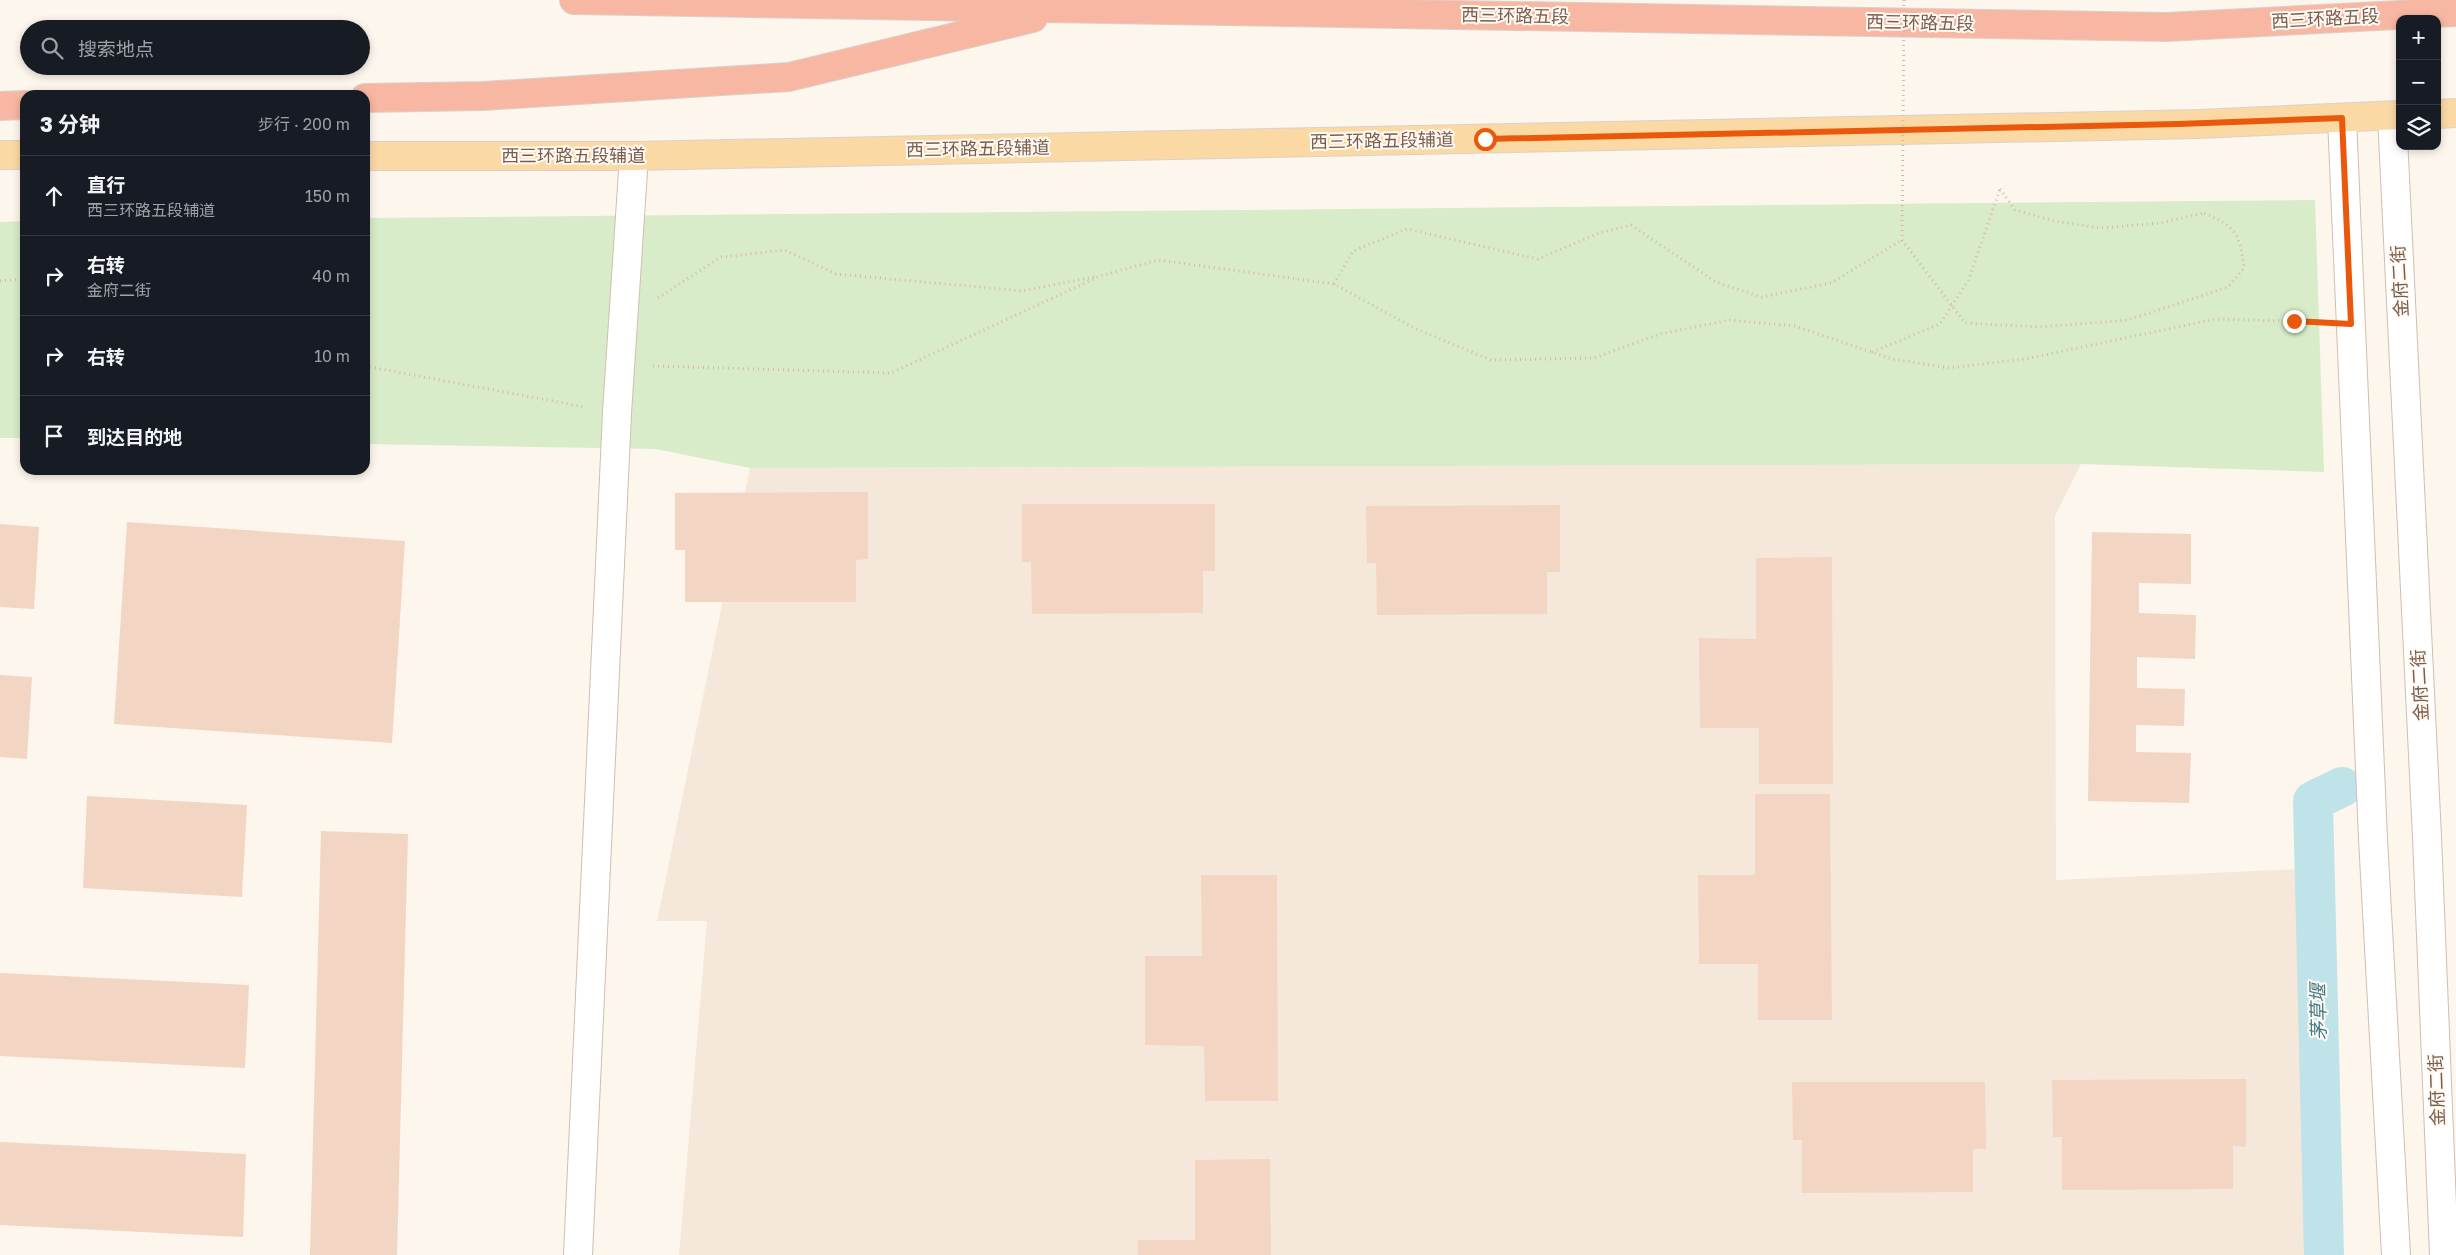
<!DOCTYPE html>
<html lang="zh">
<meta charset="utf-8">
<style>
body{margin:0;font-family:"Golos Text","Noto Sans SC",sans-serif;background:#242831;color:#f1f3f6}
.controls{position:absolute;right:15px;top:15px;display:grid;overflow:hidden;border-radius:10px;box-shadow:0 2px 8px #0003}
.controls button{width:45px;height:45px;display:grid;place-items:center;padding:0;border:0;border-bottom:1px solid #363941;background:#171b24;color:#f1f3f6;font:25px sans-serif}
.stop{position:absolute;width:15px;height:15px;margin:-11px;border:4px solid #ea580c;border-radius:50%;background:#fff}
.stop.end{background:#ea580c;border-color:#fff;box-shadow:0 1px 5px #0008}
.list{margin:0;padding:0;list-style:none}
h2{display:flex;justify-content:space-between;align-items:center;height:65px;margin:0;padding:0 20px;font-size:21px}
h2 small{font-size:16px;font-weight:400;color:#9ea1a6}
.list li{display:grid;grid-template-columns:32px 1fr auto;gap:15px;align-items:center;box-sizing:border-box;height:80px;padding:0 20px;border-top:1px solid #363941}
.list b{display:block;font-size:19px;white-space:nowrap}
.list p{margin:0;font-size:16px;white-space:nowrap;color:#9ea1a6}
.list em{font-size:16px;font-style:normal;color:#9ea1a6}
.icon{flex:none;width:28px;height:28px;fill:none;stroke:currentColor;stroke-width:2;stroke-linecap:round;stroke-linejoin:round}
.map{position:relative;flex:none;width:2456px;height:1255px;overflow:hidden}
.search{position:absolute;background:#171b24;box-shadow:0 2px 8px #0003;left:20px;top:20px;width:350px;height:55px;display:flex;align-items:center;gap:12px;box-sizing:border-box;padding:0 18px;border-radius:28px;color:#9ea1a6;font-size:19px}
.panel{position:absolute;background:#171b24;box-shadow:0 2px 8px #0003;left:20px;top:90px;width:350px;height:385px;border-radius:15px}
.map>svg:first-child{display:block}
</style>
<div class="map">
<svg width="2456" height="1255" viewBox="0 0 2456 1255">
<rect width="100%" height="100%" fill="#fdf6ec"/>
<path fill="#f5e8da" d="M2081,464L2055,516L2056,880L2301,869L2308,1255H679L707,921H657L750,468Z"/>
<path fill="#d8ecc9" d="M2315,200L2324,472L2081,464L750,468L656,449L365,444V218Z
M25,221V438H0V222Z"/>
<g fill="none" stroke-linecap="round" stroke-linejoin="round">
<path stroke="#bfe3e8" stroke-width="40" d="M2324,1255L2313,801L2342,787"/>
</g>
<path fill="#f3d5c3" d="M868,492V559L856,560V602H685V550H675V493Z
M1022,504H1215V571H1203V613L1032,614L1031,562H1022Z
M1560,505V572H1547V614L1377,615L1376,563H1367L1366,506Z
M127,522L405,541L392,743L114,724Z
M0,524L39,527L34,609L0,607Z
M2092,532L2191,534V584L2139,583V613L2196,615L2195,659L2137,657V688L2185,689L2184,726L2136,725V752L2191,753L2189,803L2088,801Z
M1832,557L1833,784H1759V728H1700L1699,638L1756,639V558Z
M0,675L32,677L27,759L0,757Z
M1755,794H1830L1832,1020H1758V964H1699L1698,875H1755Z
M87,796L247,805L242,897L83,888Z
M321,831L408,834L397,1255H310Z
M1201,875H1277L1278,1101H1205L1204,1046L1145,1045V956H1202Z
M0,973L249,985L245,1068L0,1056Z
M2246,1079V1147L2233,1146V1189L2062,1190V1137H2053L2052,1080Z
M1792,1082H1985L1986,1149H1973V1192L1802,1193V1140H1793Z
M0,1142L246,1154L243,1237L0,1225Z
M1270,1159L1271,1255H1138V1240H1195V1160Z"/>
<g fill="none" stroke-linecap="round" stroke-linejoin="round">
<defs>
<path id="minor" d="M2392,116L2427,837L2444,1255
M2342,118L2373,839L2396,1255
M578,1255L617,413L634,156"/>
<path id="major" d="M2437,114L2456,113
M0,155H25
M365,156H634L2198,124L2400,115"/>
<path id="highway" d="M574,0L2166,27L2456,12
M365,98L483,96L789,77L1033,18
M0,106L25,105"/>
</defs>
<use href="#minor" stroke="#d1beb0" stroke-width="30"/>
<use href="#major" stroke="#dad1cd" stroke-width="30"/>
<use href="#highway" stroke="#dad1cd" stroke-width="30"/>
<path stroke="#d9b8a5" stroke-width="3" stroke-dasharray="1 4" stroke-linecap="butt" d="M2000,189L2015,210L2054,221L2101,228L2160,223L2204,213
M0,281L25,279
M1334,284L1353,251L1407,229L1538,259L1599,233L1631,225L1716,282L1762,297L1831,283L1902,240
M658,298L721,257L785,250L836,274L1022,291L1094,277
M1872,352L1940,324L1968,281L2000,189
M365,366L585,407
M653,366L891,373L1100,276L1158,260L1334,284L1414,328L1491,360L1594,358L1660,334L1729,320L1795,326L1892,359L1949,368L2025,359L2216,319L2318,322"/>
<use href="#minor" stroke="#fff" stroke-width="28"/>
<use href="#major" stroke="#fbd9a5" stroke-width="28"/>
<use href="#highway" stroke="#f7b7a3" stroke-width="28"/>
<path stroke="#d9b8a5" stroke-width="3" stroke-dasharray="1 4" stroke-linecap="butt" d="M1904,0L1902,240L1965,323L2039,327L2128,320L2228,287L2244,268C2240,234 2236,227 2204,213"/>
</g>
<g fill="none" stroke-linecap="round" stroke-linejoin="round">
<path stroke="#ea580c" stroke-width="6" d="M1485,139L2178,124L2342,118L2351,324L2294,321"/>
</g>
<g text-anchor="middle" stroke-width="4" stroke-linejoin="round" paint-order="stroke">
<g font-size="18" fill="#7a5c4d" stroke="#fffaf3">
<text transform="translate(1515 16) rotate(1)" y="6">西三环路五段</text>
<text transform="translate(2325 19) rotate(-3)" y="6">西三环路五段</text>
<text transform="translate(1920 23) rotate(1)" y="6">西三环路五段</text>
<text transform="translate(1382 141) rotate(-1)" y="6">西三环路五段辅道</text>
<text transform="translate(978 149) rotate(-1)" y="6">西三环路五段辅道</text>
<text x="573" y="162">西三环路五段辅道</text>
<text transform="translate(2400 281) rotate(-93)" y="6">金府二街</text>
<text transform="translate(2420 685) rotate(-93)" y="6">金府二街</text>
<text transform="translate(2437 1090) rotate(-92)" y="6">金府二街</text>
</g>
<g font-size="19" font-style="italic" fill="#437c86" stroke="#fffaf3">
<text transform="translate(2318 1012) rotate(-91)" y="7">茅草堰</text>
</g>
</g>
</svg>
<div class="controls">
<button>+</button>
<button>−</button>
<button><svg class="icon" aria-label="layers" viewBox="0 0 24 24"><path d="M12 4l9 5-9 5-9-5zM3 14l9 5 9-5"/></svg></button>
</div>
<div class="stop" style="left:1485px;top:139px"></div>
<div class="stop end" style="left:2294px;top:321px"></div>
<div class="search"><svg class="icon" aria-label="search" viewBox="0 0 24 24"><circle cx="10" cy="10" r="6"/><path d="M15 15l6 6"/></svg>搜索地点</div>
<section class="panel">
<h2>3 分钟<small>步行 · 200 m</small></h2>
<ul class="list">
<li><svg class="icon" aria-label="ahead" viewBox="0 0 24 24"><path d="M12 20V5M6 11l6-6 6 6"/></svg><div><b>直行</b><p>西三环路五段辅道</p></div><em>150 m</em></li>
<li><svg class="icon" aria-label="right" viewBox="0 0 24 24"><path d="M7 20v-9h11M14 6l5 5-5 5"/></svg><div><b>右转</b><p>金府二街</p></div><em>40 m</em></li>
<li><svg class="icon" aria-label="right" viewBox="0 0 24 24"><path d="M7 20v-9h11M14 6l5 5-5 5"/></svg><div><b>右转</b></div><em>10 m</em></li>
<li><svg class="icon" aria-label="arrive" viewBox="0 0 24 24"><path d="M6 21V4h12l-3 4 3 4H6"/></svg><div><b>到达目的地</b></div></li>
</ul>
</section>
</div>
